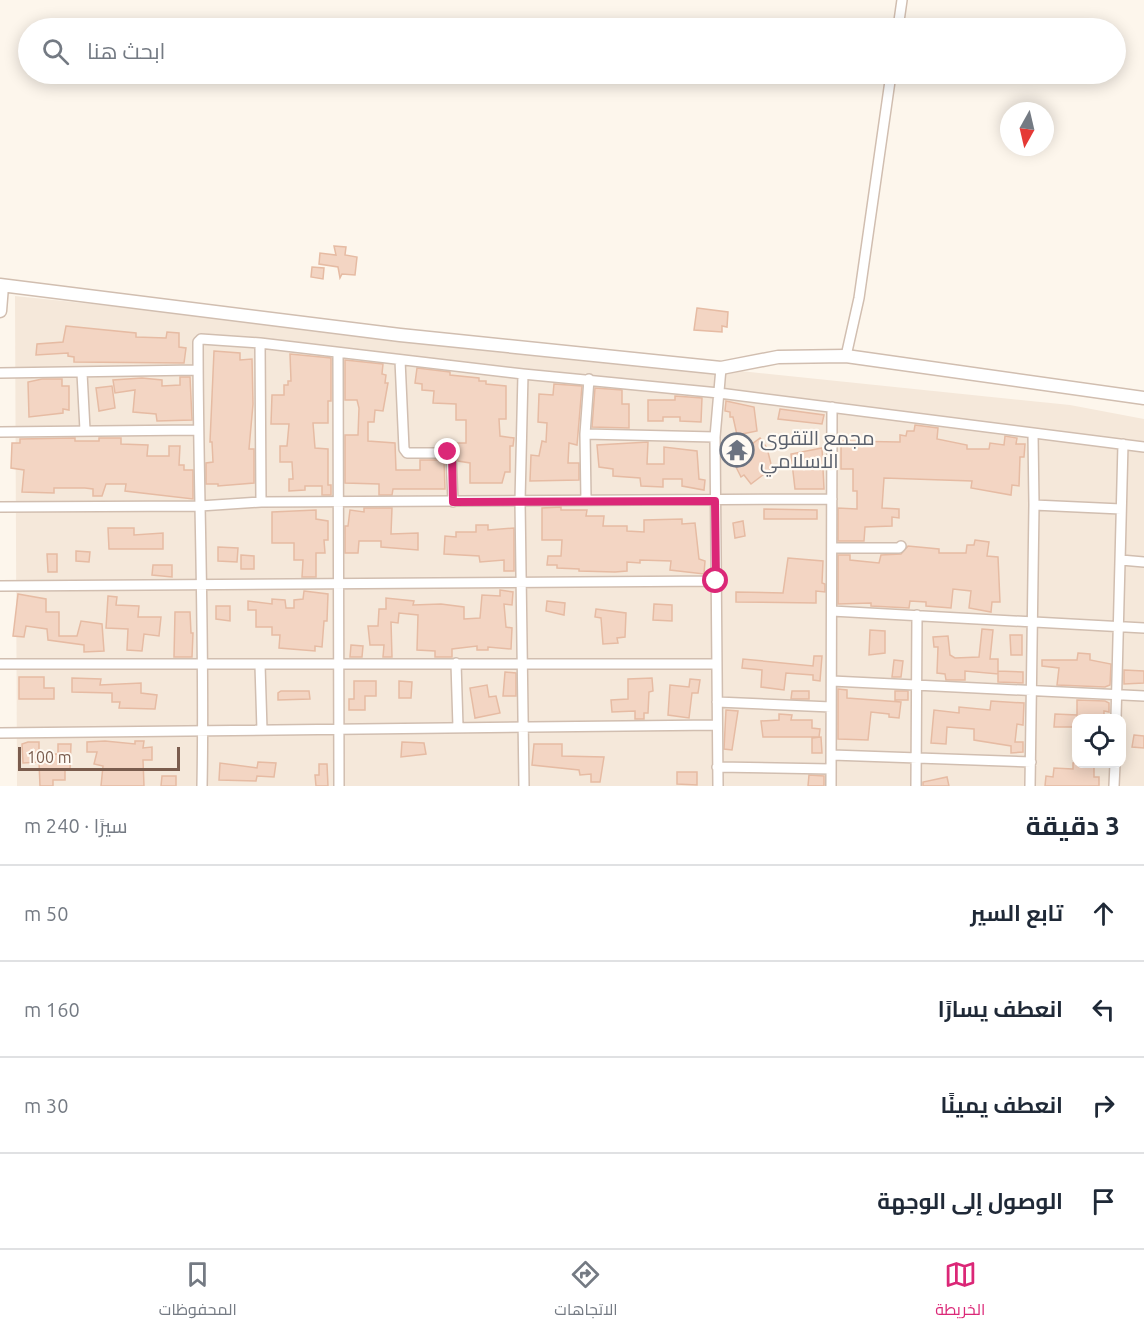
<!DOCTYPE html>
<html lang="ar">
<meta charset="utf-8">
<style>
body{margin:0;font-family:Ubuntu,Cairo,sans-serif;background:#f2f2f3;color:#1f2937;direction:rtl}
.controls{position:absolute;right:18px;bottom:18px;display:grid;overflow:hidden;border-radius:12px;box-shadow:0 3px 15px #0003}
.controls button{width:54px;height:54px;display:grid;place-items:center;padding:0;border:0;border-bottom:2px solid #e0e1e3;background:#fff;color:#1f2937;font:30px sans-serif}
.compass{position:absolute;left:1000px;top:102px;width:54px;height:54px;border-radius:50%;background:#fff;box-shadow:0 3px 15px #0003;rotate:188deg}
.scale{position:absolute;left:18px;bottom:15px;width:162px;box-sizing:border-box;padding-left:6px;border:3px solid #7a5c4d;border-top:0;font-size:16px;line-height:21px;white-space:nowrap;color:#7a5c4d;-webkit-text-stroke:4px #fffaf3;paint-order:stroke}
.stop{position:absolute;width:18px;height:18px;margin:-14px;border:4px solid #db2777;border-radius:50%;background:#fff}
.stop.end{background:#db2777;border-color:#fff;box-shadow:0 2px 6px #0008}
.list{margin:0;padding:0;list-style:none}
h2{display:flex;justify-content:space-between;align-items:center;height:78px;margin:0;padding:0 24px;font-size:26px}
h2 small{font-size:20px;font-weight:400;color:#747a83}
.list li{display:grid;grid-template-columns:39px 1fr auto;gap:18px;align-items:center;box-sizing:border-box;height:96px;padding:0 24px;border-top:2px solid #e0e1e3}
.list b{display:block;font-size:22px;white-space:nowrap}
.list em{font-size:20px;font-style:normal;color:#747a83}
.icon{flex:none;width:33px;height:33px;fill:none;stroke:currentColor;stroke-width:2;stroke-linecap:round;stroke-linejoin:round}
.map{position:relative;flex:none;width:1144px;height:786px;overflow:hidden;direction:ltr}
.search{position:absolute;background:#fff;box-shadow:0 3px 15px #0003;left:18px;right:18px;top:18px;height:66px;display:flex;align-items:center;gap:15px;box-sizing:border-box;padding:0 21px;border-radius:33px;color:#747a83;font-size:22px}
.sheet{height:462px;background:#fff}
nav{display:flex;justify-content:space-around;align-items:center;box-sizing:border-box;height:84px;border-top:2px solid #e0e1e3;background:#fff;font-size:16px;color:#747a83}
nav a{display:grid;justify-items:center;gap:3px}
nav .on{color:#db2777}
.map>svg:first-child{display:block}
</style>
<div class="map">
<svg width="1144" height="786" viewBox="0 0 1144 786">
<rect width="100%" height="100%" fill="#fdf6ec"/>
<path fill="#f5e8da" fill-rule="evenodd" d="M15,296L1070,405L1144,419V786H17ZM1076,718H1122V764H1076Z"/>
<path fill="#f3d5c3" stroke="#e6bba3" stroke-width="1.5" d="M334,246L346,247L345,255L357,257L355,275L342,274L340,278L338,267L319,264L320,253L336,255Z
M312,267L324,268L323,279L311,277Z
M697,308L728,312L727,327L722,326V332L694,330Z
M66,326L136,333V337L166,338L167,332L179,333V347L186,348L184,363L74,362V357L68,356V353L36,355L37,344L63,342Z
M214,351L240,353V360L252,359L253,404L249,449H254V483L218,486V484H206V463L213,462L212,442H210Z
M290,354L331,358V401H328V423H313L315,448L328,449V485H331V495H322V486H305V490L289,491V479H293L292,462H280V446H287L289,424H271L272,395H284V385H288V381H291Z
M345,360L383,364L382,374L386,375L385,383H388L383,411L375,410L374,422H368V441L395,443L396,470H420V460H444L445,489H393L392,495H379V484L345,483V435H358L359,408L357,400H345Z
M417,368L450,372V375L479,378V381H486V384L506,386V419H499L500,436L514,438L513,446H510V472H505L502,483H470V463L458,461L454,447V443H466V420H456V404L433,403L434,391L422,390V384L415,383Z
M180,377H190L192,420L157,421L156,414L133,412L135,390L115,393L113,380L142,378L162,380V386L180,385Z
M42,379H62V386H69V410L63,409V413L29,417L28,382Z
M554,384L582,386L577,445L569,443L568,463H579V480L530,481L531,455L539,456L542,441L546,442L547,423L538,422L539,394L553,395Z
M112,386L115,408L99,411L96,388Z
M595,388L622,390V404H629V428L592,427Z
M675,396L702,398L701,422L680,421V417H663V421H648V400H675Z
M726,401L754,407L757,431L737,435L733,417H730V412L725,411Z
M780,409L824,415L822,424L778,419Z
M915,425L938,428L937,439L967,445V449H989L990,443L1004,445L1005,436L1017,438L1016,444H1025L1024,457H1020L1019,486L1012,485L1011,495L971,488L972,481L884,478L882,508L899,509V518L892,517V526L865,527L864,541H838V508L857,509V491H853V469H841V441L900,442V435L906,436L907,431H914Z
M75,438V441H99V438H121V444L148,445L147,456H169V446H180L179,465H184V470H193V499L125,491L126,484H106L102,496H93V489L85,488H54V493L22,492L24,470L11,468L12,443H20V439Z
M760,438L767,448L772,468L751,484L744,475L741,477L732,459Z
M648,442L647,464H664V447L697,451L699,479L705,480L704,490L682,486V479H663V487L641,486L640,478L613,476V469L599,467L597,445Z
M822,448L824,489H795L791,454Z
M561,507V510H587L586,516H604L603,526H627V531L644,532V520L682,519V524L695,523L699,559L705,561L704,574L670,570L671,561L640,560V563L627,562V571L615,572L579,571V569L557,568V565H547L548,556H561L562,540H542V508Z
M364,508H392L391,534L418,533V550L381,547V541H359L358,553H345V526H348L350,510L364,512Z
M764,509L817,510V519H764Z
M316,510V519L328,521V540H324L325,553H316V577H302L303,560H294V543H272V512Z
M743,521L745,536L735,538L733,523Z
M476,525H488V530L514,528V571H504V560L480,562L479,556L444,554L445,536L456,537V532H476Z
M108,528H134V535L163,533V549H109Z
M975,540L989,542L987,556L998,557L1000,602H992L991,612L969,608L971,591L953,589L951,608L926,606V602L910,601L909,608L871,606V603L838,604V555H850V560L879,563L881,555L901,554L908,546L939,549V553H966L967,545H974Z
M218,547L238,548L237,562L218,561Z
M76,551L90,552L89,562L76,561Z
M47,554H57V572H48Z
M241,555L254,556V569H241Z
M788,558L823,561L822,583L825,584V592L816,591V603L736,602V592L783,593Z
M153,565H172V577L152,575Z
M500,590L513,592L512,605L504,604L506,627L512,628L511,649L488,647V650H477V646L452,649V657H435V651L417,650L418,615L399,613L398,623L391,622L392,657H383L384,645H370L368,626H378L379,609H386V598L414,601L413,605L441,604L464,607V619L480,618L482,595L500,596Z
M304,591L328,594L327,621H324L322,647L315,646V651L279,648L280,635H272V627H256V610H248V601L272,604V599L285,600L286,608H294V600L303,599Z
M18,594L46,599V612H59V636H77L81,621L102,624L104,651L84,652V645L48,640L47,629L26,626L24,637L13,636Z
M108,596L117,597L116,605L139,606L138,617H161L159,636L144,634L142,651L127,650L128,629L106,628Z
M547,601L565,603L564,615L546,611Z
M654,604L672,605V621L653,620Z
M216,606H230V621L216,619Z
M596,609L626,613L625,637L617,638L618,643L603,644L601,618L595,617Z
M175,612H190L191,633H193L192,657H174Z
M982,629L993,630L990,659H998V674L965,671V680H946L945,674L937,673L938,647H934L933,637L948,636L950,655L955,658L979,657Z
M870,630L885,631V653L869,655Z
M1010,635H1022V655H1011Z
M351,645L363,646L362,657H350Z
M1078,653L1090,654V660L1111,664L1110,685L1105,687L1057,685L1059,668L1042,666V660H1077Z
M814,656H822L820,681L813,680V675L786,673L784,690L761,687L762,670L742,668L743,659L813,666Z
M894,660L903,661L901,677H892Z
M1124,670L1144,671V683L1124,684Z
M998,671L1023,672V683L998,682Z
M505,672L516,673V696H503Z
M19,677H44V688H54V699H19Z
M72,678L101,679L100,685L141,683V693L157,695L155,709L119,708L120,702H112V693L72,692Z
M652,678L653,691L649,692L648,713H644V719H635V711L612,712L611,700L628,699V679Z
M690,679L700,680L698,693H692L689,718L668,715L670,685L689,687Z
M354,681H376V696H365V710H349V699H354Z
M399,681L412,682L411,698H399Z
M487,685L489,697L496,696L500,713L475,718L470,688Z
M838,689L847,690V698L901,702L899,718L889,717V714L871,712L868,740L838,739Z
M281,691H309L310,699L278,700V693Z
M792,691H809V699H791Z
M895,691H908V700H895Z
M1077,700L1105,701L1109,703V712L1104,711V718H1077Z
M991,701L1024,703L1023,725L1017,724L1015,742H1023V752L1011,753V746L974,740V729L947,727L946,744L931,743L934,710L959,713V707L990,710Z
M726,710L738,711L732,750L724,749Z
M779,714L792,715L791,720H812V728L820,729L819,737H763L761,721L779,720Z
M1055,714L1077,715V727H1054Z
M1134,735L1144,736V748L1132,747Z
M821,737L822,753H812V738Z
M105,741L135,744V741H144L143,748L152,747V760H143L144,786H101L103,766L94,764L97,752H87V742Z
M28,742H39V754H58V744H71L70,769H65V780H53V786H40L39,762L23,763L22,744Z
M402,742L424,743L426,754L401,757Z
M534,744H562V756L604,757L600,782H591V774L580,775L579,770L532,765Z
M258,762L276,763L274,777L257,776L256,781L219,780L220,763L257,768Z
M1073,763L1094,764V777H1099V786H1045L1046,776L1053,777L1054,768L1073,769Z
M319,764H327L328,786H316L315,775H319Z
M677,772H697V785L677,784Z
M809,775L824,776V786H808Z
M162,776H176V786H161Z
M947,777L949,786H923V782Z"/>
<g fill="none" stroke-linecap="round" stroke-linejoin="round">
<defs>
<path id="minor" d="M898,28L902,0
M260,343L261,502
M338,353L339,786
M846,356L859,298L891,74
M400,360L404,449L407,453H451L453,502
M0,373L198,370
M82,373L85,430
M523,374L520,501L524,786
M0,432L197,430
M585,434L715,437
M1033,434L1034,505L1121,509
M586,500L585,434L589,379
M0,507L200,506L261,502L832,499
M832,548H899L901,546
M1121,560L1144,562
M0,586L716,581
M832,611L1144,628
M456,663L458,727
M0,664H717
M260,665L262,730
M832,681L1144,696
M717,702L831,707
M1116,718L1123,444
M0,733L717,725
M832,755L1031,762
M717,767L831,769
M202,786C205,638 198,490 198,342L201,339L260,343L523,374L719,393L1144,447
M718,786L715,437L721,368
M831,786L832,407
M916,786L917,615
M1030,786L1034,505
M1114,786L1115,764"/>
<path id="tertiary" d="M0,285L400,335L721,368L778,357L846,356L1144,398
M0,311L2,286"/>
</defs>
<use href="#minor" stroke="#d1beb0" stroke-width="12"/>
<use href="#tertiary" stroke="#d1beb0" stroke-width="15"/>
<use href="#minor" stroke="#fff" stroke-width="9"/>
<use href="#tertiary" stroke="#fff" stroke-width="12"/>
</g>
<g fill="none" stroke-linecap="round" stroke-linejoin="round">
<path stroke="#db2777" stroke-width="8" d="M448,452L452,455L453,502L715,501L716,581"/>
</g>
<defs>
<symbol id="temple-ring" viewBox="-11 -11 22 22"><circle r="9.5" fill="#fffaf3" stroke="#6b7280" stroke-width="1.5"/><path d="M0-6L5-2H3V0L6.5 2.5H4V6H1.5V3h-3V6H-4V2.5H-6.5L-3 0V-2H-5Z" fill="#6b7280"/></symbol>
</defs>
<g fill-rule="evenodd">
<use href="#temple-ring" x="718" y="431" width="38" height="38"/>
</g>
<g text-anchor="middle" stroke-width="4.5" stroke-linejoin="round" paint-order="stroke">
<g font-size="20" fill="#5b616d" stroke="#fffaf3" text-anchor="start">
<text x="760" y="445">مجمع التقوى<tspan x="760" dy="23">الاسلامي</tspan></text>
</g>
</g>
</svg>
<div class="controls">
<button><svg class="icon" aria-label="locate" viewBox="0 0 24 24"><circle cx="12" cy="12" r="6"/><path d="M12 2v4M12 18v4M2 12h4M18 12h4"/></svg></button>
</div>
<svg class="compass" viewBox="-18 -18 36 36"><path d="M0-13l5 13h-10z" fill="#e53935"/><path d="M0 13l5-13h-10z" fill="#747a83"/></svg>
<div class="scale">100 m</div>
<div class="stop" style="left:716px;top:581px"></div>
<div class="stop end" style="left:448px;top:452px"></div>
<div class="search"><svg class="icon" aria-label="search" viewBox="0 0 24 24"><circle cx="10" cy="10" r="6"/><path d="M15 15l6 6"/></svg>ابحث هنا</div>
</div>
<section class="sheet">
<h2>3 دقيقة<small>سيرًا · 240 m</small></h2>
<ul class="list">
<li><svg class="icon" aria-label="ahead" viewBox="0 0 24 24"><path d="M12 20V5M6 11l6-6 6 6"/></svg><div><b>تابع السير</b></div><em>50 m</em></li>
<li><svg class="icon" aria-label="left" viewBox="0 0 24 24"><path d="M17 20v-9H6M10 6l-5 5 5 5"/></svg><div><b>انعطف يسارًا</b></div><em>160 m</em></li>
<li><svg class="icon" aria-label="right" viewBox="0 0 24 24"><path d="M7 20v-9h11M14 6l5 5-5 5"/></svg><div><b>انعطف يمينًا</b></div><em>30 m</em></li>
<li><svg class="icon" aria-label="arrive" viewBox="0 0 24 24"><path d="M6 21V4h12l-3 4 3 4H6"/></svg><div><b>الوصول إلى الوجهة</b></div></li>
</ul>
</section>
<nav>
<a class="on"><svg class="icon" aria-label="map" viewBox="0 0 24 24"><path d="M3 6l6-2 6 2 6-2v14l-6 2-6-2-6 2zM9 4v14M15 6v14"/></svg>الخريطة</a>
<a><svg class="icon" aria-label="directions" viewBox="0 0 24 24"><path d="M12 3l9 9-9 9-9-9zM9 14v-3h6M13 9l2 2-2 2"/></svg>الاتجاهات</a>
<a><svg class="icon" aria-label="saved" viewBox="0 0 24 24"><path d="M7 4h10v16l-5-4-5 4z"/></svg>المحفوظات</a>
</nav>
